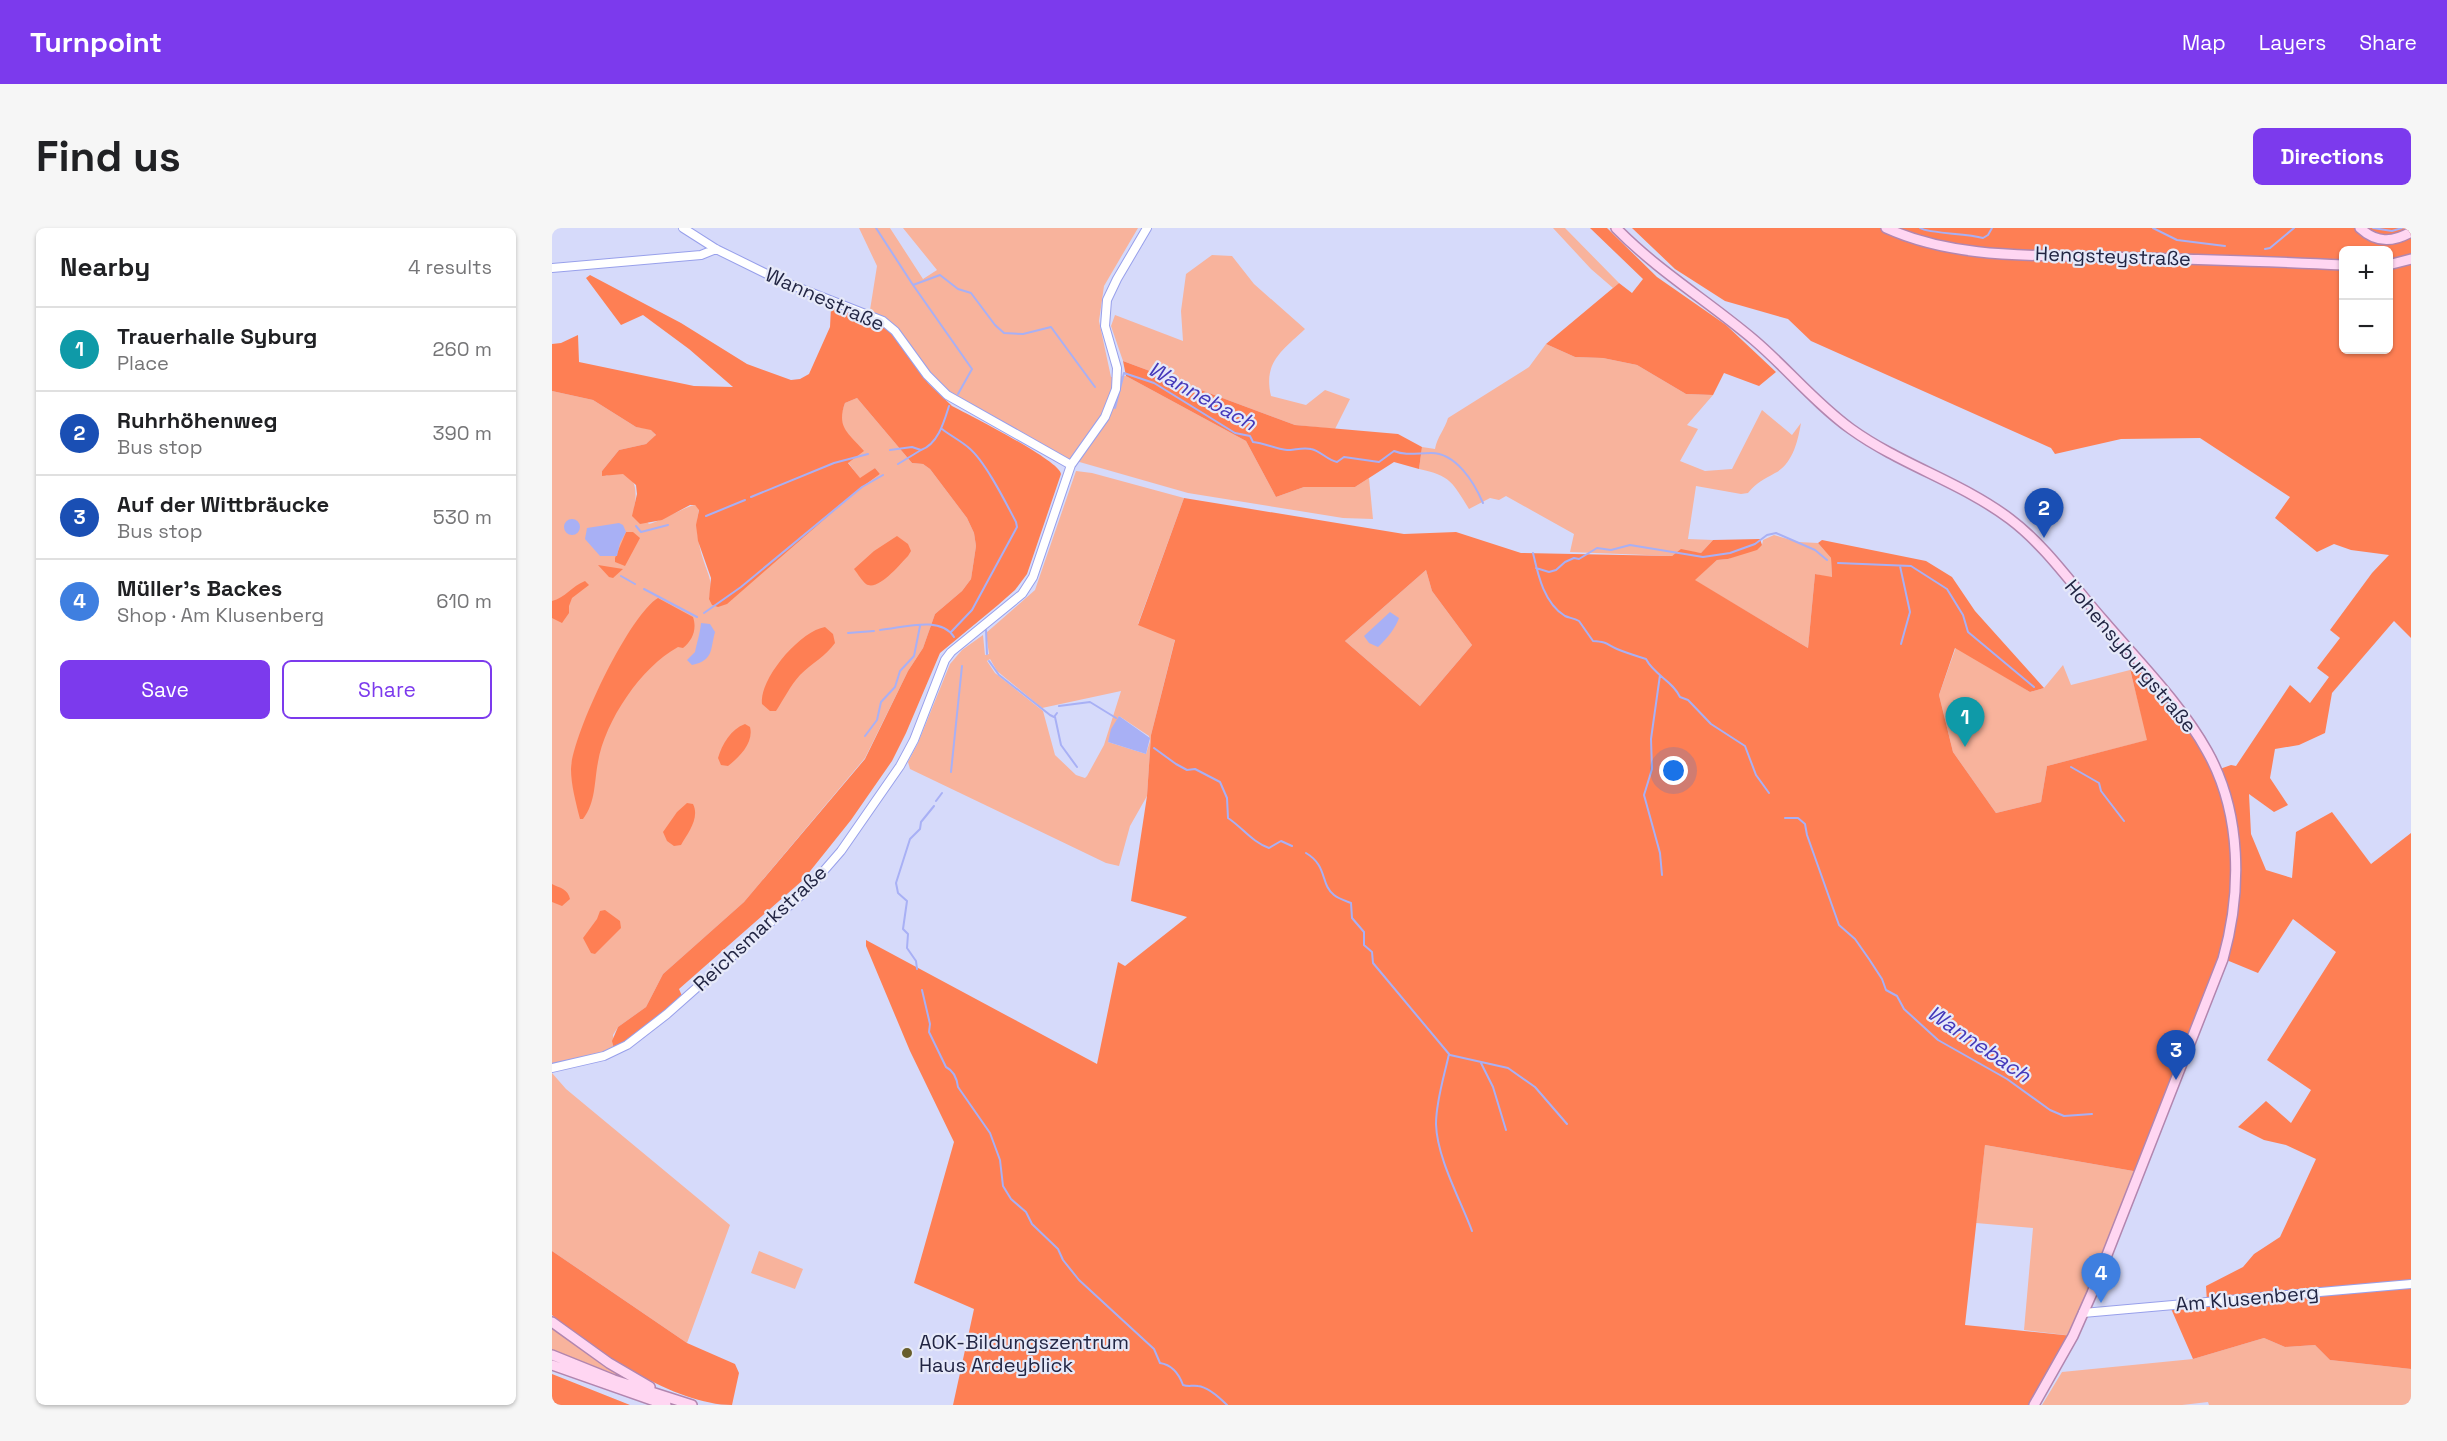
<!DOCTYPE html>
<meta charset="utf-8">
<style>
body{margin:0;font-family:"Space Grotesk",sans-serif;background:#f6f6f6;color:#202124}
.controls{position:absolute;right:18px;top:18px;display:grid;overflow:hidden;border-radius:9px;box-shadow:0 2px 4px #0004}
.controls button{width:54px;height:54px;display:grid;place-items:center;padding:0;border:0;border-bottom:2px solid #e0e0e0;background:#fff;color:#202124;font:30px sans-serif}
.you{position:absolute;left:1122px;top:543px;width:21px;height:21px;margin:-15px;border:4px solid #fff;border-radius:50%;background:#1a73e8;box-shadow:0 0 0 9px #1a73e833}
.badge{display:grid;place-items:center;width:39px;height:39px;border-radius:50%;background:#7c3aed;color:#fff;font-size:20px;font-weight:700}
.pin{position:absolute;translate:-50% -50px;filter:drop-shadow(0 2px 3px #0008)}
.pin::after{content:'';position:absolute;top:32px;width:21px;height:18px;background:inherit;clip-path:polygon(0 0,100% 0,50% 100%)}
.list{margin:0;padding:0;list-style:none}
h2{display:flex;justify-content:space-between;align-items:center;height:78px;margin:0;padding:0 24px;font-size:26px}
h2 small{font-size:20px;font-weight:400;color:#757577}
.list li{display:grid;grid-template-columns:39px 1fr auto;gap:18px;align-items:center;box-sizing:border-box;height:84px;padding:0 24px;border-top:2px solid #e0e0e0}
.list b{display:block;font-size:22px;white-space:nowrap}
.list p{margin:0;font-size:20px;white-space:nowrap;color:#757577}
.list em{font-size:20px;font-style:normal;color:#757577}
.actions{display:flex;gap:12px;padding:18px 24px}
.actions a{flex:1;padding:14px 0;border:2px solid #7c3aed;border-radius:9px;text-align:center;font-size:21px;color:#7c3aed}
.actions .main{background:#7c3aed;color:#fff}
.map{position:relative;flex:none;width:1859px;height:1177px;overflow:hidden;border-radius:9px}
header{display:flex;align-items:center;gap:36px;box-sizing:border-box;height:84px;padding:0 30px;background:#7c3aed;color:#fff}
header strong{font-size:28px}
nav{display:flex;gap:33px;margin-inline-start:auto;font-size:21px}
.intro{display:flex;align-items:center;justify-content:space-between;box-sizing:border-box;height:144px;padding:0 36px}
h1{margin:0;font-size:42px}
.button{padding:15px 27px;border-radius:9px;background:#7c3aed;color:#fff;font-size:21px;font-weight:700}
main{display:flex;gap:36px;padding:0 36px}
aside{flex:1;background:#fff;border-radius:9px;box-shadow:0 2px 4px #0004}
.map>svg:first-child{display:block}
</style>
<header>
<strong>Turnpoint</strong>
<nav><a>Map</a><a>Layers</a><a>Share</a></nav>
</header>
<div class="intro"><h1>Find us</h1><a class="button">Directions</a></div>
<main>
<aside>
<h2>Nearby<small>4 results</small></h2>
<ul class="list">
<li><span class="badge" style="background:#0f9aa8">1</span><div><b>Trauerhalle Syburg</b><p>Place</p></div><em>260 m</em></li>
<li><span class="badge" style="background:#1a4fb4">2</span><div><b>Ruhrhöhenweg</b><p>Bus stop</p></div><em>390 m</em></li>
<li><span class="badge" style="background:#1a4fb4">3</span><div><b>Auf der Wittbräucke</b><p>Bus stop</p></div><em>530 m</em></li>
<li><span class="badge" style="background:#3f7fe0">4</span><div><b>Müller's Backes</b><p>Shop · Am Klusenberg</p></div><em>610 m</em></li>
</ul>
<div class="actions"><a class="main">Save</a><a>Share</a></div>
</aside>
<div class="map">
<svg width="1859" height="1177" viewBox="0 0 1859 1177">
<rect width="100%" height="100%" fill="#d6dafa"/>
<path fill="#f8b39c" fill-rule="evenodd" d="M307,0H338L371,51L385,42L351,0H586L552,58L547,93L559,149L574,148L694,213L724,269L752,259H803L817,250L821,291L791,290L636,265L510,229L407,172L387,157L339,94L318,82L325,38Z
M1001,0H1013L1067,55L1061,60L1039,41Z
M660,27L680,28L702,56L753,101C730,123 711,134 719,168L754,177L773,162L798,171L783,201L743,197L571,133L559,98L563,87L631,113L629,83L634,46Z
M994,116L1023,129L1051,130L1085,137L1134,166L1161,167L1135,197L1146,201L1128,233L1153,243L1180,241L1210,182L1240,207L1249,195C1246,212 1241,236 1223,245C1211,252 1205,254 1196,265L1189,266L1144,258L1136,311L1161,312L1149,325L1129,322L1120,328L1018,324L1022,306L954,268L947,272L938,270L917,281C901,255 898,247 867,241L870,219L883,221C885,209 893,201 896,190L977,139Z
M0,163L41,172L84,199L99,201L104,208L94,216L67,222L50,243L54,248C81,238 87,258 82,280L97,296C109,293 137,277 143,277L147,281C143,299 146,317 152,334C157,349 161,353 157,371L328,246L323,240L308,251L296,234L289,187L293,175L305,170L360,235L371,236L378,241L415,290L422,305L424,318L419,351L410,363L383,386L371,420L356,443L313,530L192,674L111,746L94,779L66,799L61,807L63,824L0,840Z
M524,243L540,245L632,270L586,396L623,411L599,507L595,568L578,598L567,638L554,635L358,541L356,534L366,515L398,436L410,422L431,407L433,427L437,426L434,405L483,362ZM438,431L445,443L490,480L569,463L552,517L535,548L533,550L524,547L503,527L491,483L443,445L435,433ZM567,488L597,508L598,513L594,526L556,514Z
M1222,307L1246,314L1266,315L1279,330L1280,350L1263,346L1256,420L1142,352L1165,332L1176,331L1210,317L1211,312Z
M874,342L880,363L920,417L868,478L793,413Z
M1404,419L1478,464L1492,460L1511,437L1519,457L1578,442L1596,512L1495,538L1489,574L1444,585L1401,524L1387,467Z
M0,845L14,861L178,997L135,1115L0,1023Z
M1433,917L1587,944L1521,1108L1472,1102L1481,1000L1424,995Z
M207,1023L251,1041L243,1061L199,1045Z
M0,1098L78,1152L0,1123Z
M1712,1110L1733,1119L1763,1117L1778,1132L1859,1141V1177H1657L1656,1174L1630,1177H1490L1510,1144L1641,1131Z"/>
<path fill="#fe7f54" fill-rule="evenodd" d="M1038,0H1055L1105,49L1174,97L1224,144L1207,158L1172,145L1161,167L1134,166L1085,137L1051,130L1023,129L994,116L1067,55L1080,65L1091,51Z
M1080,0H1859V410L1842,393L1780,465L1773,505L1747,517L1723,521L1718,550L1736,577L1722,584L1697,566L1699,606L1714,642L1740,650L1744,604L1780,584L1819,636L1859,605V1141L1778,1132L1763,1117L1733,1119L1712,1110L1641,1131L1617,1076L1655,1074L1654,1058L1691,1039L1702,1026L1728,1009L1764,931L1734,917L1712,912L1686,899L1714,873L1739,895L1759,862L1715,832L1784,724L1741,691L1706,745L1672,731L1587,944L1433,917L1413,1097L1521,1108L1482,1177H401L422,1081L362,1055L402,914L358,823L314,718V712L545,836L566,734L573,738L635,689L579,673L595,568L599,507L623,412L586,397L632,270L852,306L904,304L969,325L1120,328L1129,321L1149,325L1161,312L1208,311L1210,317L1205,322L1176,331L1165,332L1143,352L1256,420L1263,346L1280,349L1279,330L1266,315L1270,312L1374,333L1400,349L1423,383L1492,460L1478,464L1403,420L1387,467L1401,524L1444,585L1489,574L1495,538L1595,512L1572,416L1625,479L1665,542L1679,537L1684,538L1738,457L1758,475L1777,449L1765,440L1788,410L1778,402L1820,345L1837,327L1799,322L1782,316L1765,324L1723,290L1738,269L1648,210L1569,211L1503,226L1499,220L1259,113L1236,91L1173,73L1123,41ZM1792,22H1836V122H1792ZM874,342L880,363L920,417L868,478L793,413Z
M38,47L129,95L195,136L239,152L248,151L257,146L278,99L279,79L324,93L333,99L349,116L376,155L400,178C417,187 507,232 509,246L475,346L463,362L446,377L388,425L354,505L340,533L299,592L251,652L127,761L130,768L63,824L60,813L66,799L94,779L111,746L192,674L313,531L356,443L371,420L383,386L410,363L419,351L424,318L422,305L415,290L378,241L371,236L360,235L305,170L293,175C284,200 297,205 312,223L296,235L308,250L323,240L328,246L306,262L175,376L166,379L160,377L157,371L159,350L146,313L144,297L147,282L143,277H138L110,292L88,296L80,288L85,266L84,257L71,246L50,248V243L67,222L94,216L104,207L99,202L84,199L41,172L0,163V116L9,115L26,107L27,134L142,158L181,159L137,121L91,87L69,97L34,50Z
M571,133L743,197L846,206L870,219L867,241L842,234L803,259H752L724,269L694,213L574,148Z
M74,304H81L88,310L73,338L63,334V330Z
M345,308L356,316L359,323L356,328C348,336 326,364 314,356C310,353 306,346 302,341L322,323Z
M46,337L71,341L61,350L57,349Z
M33,353L37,357L20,370L17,378V385L10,395L0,390V373C13,370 20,358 33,353Z
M106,370L141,389C145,401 141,412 131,420L126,419C89,439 53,493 46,534C42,554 44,574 31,591H28C24,575 19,557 19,541C20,507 77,387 106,370Z
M273,399L281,406L283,415C274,428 260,435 248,447C238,458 232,471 224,483H218L210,476C207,451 248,403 273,399Z
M193,496L198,499C202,514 188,529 176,538L169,537L166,530C170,516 179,501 193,496Z
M135,575L141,576C148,590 136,605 129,617L122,618L115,613L111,604L125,584Z
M0,656C8,660 16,661 18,671L10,678L0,674Z
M53,682L68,693L69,700L43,726L39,725L31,710L45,691L48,683Z
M0,1023L135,1115L183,1136L187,1145L180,1177C124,1177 42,1123 0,1087Z
M0,1146L78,1177H0Z"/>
<path fill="#a8b0f5" d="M12 299a8 8 0 1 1 16 0a8 8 0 1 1-16 0Z
M67,295L71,297L74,304L68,315L65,328H48L33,311L35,300Z
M838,384L847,390C844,399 835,411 826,419L817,415L812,408Z
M149,395L158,396L163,404C158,422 162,432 140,437L135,432L143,424C145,414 148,406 149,395Z
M567,488L598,510L594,526L556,514L559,501Z"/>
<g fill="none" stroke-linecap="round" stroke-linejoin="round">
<path stroke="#a8b0f5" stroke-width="2" d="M324,0L361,57L388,47L406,61L419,65L443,97L452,105L471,106L499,99L543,159
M1368,0C1378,6 1414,5 1431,10L1436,7L1440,0
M1601,0L1625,12L1673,18
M1821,0L1840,3L1850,0
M1713,21L1718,20L1742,0
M361,57L420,141L406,166
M563,180L572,145L602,155L683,205L698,208L701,214C713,215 723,221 735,222C743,222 751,219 759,221C769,223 775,232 785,234L792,229L827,234L842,223C854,228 865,225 879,225C904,225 922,254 931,275
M390,201C399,208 409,213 417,220C433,233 454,275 464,294L465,299L420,382L399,404
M338,222L360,219L369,222C386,216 392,194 397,178
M346,236L369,222
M199,269L282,235L316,226
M154,288L193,272
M84,298L89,304L116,297
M981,325C986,347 992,375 1013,388C1017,390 1022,390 1027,393L1041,413C1056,414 1054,416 1065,421C1074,425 1085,428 1094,431C1102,447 1121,453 1128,469L1136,472L1159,496L1193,518L1204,547L1217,565
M1286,335L1359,338L1395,361L1411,387L1416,404L1482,459
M1348,338L1358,384L1349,416
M984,340L997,344L1004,342L1013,334L1022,330L1027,331L1045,320L1059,322L1078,317L1151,329L1178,325L1203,316L1215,307L1224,305L1263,322L1275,332
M69,348L83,356
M92,361L145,389
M152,385L189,359L310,259L331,247
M328,402C351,400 388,387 402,409
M434,402L435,426
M296,405L322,403
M437,433L447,447L498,487L502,489L505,485
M1108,447L1099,511L1100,541L1092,567L1108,625L1110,647
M507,478L538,474L564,490
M503,489L509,517L525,539
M313,508L325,492L329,474L343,459L348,443L362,428L368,398
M602,520L624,536L635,542L643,541L668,554L675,570L676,590C691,600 700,614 717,620L729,613L740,618
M1519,539L1547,555L1549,563L1572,593
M399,544L410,438
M384,573L390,565
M1233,590H1246L1253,596L1255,607L1287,697L1303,711L1317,731L1330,751L1334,762L1345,768L1352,781L1386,812L1455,851L1498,882L1512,888L1540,886
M754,625C776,638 768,656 782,667C787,671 794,673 799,675L800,690L812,704V717L820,724L821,735L897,826
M365,741L364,733L355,720L356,706L351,701L355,673L346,665L344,655L358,611L368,601L369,594L382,578
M370,762L378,796L377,804L394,839C402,843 405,851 406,859L438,905L448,932L451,958L459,971L474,984L480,996L506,1021L511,1032L527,1052L602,1121L608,1135C621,1137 627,1146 631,1157C637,1159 640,1157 646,1158C656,1159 668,1170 675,1177
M897,826C892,849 884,873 884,896C885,930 908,971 920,1003
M898,827L956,840L983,859L1015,896
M929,835L941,859L954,902"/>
<defs>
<path id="minor" d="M131,0L164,21L227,52L331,93L343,103L375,147L395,167L519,237
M0,40L149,27L164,21
M0,840L52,828L75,817L115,786L256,661L289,623L348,538L362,512L393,432L399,424L470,366L481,349L519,237L553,189L564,161L565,140L553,98L555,72L565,51L595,0
M1531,1085L1859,1056"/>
<path id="major" d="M1064,0C1106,43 1156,73 1202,112C1235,140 1263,175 1299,201C1349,237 1409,254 1458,291C1494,318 1521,358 1551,392C1586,433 1629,476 1655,523C1690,585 1690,664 1671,731L1540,1065L1521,1108L1482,1177
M1334,0C1402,31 1481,27 1554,29C1633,31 1712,33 1792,37
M1808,0C1824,15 1840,15 1859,4
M1836,37L1859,31
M0,1094L57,1135L98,1159
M0,1127L62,1152L140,1177
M0,1137L114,1177"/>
</defs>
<use href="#minor" stroke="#98a0eb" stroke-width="10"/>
<use href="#major" stroke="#b286af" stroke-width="12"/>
<use href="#minor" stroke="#fff" stroke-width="8"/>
<use href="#major" stroke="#ffd6f2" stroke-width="9"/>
</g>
<circle fill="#685e2b" stroke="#e6e9f9" stroke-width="2" cx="355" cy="1125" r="6"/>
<g text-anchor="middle" stroke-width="4.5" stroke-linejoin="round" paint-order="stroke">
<g font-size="20" fill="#222543" stroke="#e6e9f9">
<text transform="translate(1561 28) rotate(2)" y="7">Hengsteystraße</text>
<text transform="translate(273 71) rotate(24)" y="7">Wannestraße</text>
<text transform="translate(1579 428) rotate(50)" y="7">Hohensyburgstraße</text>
<text transform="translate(208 700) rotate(-43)" y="7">Reichsmarkstraße</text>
<text transform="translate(1695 1070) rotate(-5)" y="7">Am Klusenberg</text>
</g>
<g font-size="20" fill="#222543" stroke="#e6e9f9" text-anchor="start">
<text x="367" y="1121">AOK-Bildungszentrum<tspan x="367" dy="23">Haus Ardeyblick</tspan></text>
</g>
<g font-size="21" font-style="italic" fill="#4438ba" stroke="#e6e9f9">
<text transform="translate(650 168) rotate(29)" y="7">Wannebach</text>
<text transform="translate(1427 816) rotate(34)" y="7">Wannebach</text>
</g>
</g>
</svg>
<div class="controls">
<button>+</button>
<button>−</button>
</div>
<div class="you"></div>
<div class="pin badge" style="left:1413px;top:519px;background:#0f9aa8">1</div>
<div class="pin badge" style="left:1492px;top:310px;background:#1a4fb4">2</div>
<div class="pin badge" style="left:1624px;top:852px;background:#1a4fb4">3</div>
<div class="pin badge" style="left:1549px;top:1075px;background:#3f7fe0">4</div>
</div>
</main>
